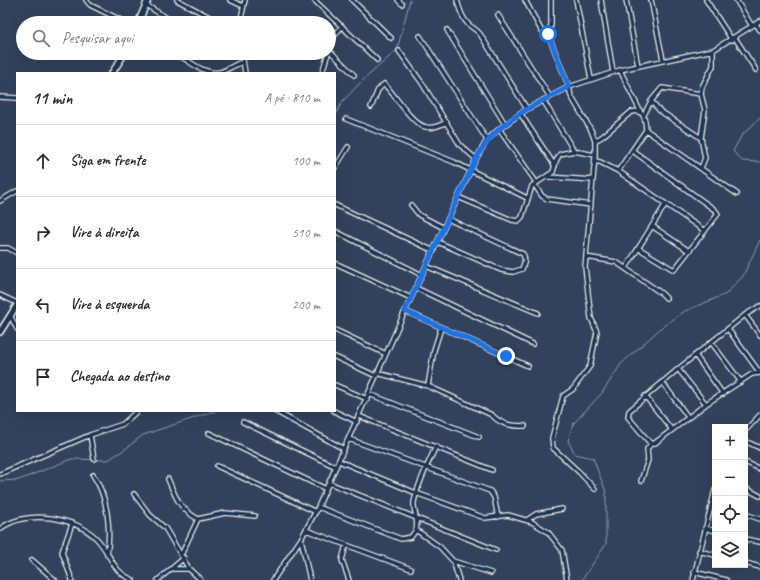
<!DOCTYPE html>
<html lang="pt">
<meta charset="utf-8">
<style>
body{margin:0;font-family:Caveat,sans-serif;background:#f2f2f3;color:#2b2b33}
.controls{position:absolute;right:12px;bottom:12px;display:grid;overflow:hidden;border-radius:0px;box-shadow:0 4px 16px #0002}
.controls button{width:36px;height:36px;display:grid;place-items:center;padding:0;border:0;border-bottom:1px solid #e1e1e2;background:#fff;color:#2b2b33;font:20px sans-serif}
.stop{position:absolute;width:12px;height:12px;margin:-9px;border:3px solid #1a73e8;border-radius:50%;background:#fff}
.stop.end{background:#1a73e8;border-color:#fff;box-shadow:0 1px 4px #0008}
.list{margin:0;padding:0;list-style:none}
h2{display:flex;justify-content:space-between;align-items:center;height:52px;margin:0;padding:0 16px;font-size:17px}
h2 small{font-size:13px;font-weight:400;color:#7c7c81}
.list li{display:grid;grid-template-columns:26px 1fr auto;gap:12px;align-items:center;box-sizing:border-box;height:72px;padding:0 16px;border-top:1px solid #e1e1e2}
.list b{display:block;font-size:15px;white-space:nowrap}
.list em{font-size:13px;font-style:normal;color:#7c7c81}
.icon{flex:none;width:22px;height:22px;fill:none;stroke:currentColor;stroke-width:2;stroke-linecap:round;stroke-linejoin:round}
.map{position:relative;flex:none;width:760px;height:580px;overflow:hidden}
.search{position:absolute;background:#fff;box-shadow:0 4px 16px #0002;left:16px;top:16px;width:320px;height:44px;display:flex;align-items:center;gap:10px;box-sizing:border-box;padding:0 14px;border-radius:22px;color:#7c7c81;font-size:15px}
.panel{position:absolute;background:#fff;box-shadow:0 4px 16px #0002;left:16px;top:72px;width:320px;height:340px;border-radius:0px}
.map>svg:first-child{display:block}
</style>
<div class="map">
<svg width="760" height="580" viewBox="0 0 760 580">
<rect width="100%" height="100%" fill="#32425d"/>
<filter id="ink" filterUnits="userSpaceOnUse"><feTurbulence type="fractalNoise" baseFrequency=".025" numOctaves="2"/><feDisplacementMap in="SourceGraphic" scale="8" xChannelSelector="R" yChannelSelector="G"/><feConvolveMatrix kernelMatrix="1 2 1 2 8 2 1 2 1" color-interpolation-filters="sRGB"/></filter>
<g filter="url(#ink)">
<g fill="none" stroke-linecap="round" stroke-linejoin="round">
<path stroke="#8b9eb0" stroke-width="1" d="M335,116L342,102L361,82L397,50L410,0
M760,118L742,135L733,151L742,161L760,162
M0,481L19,480L71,459L108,460L124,450L143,435L215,411
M582,580L606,544V492L593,458L575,454L568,441L573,424L602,393L621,364L662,327L685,311L726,294L743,276L760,240"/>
<defs>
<path id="street" d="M86,0L90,5L127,23
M177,0L221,23
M230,0L243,6
M314,0L377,60
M352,0L391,38
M398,0L402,4
M457,0C459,8 462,18 468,24C472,28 476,29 480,34L527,109
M525,0L541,30L548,34L569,87L571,96L591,130L595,141V157L585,267L591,318L597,332L590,366L573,389L563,396L552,438L553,448L580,473L595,489
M576,0L591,79
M601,0L613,72
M626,0L638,66
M651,0L663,60
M706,0L732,40
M736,0L752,26
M146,5L175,23
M498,15L550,97
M240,23L245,0
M756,24L760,30
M447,30L505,124
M548,34L551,25V0
M420,36L487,140
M735,38L756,70
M329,43L342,26
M329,50L354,75
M399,51L422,83L460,145L476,159
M176,53C189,61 204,75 220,72C228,70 235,64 243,62
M242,53L245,73
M620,70L641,113
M322,73L328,53
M0,97L17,98
M543,100L574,151
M651,101L660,111L701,138
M371,107L378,90L384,84C395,94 412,125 426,127C432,129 441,125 447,122
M520,113L555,166
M644,115L651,101L662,88L701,94
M346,119L454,162L527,198
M499,129L536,182
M595,141L603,136L631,112C645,109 645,119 646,130L737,194
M633,151L715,210L718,214L674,270L638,248
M595,161L600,162L618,171L705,231
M335,168L348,147
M701,168L705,158L701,138L705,110L701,94L702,87L713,66V50
M618,171L646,130
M548,177L593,180
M534,184L542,196L547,199L591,205
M458,197L512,220L518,221L522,217L532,186L553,172L556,161L560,154L574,151L595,155
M0,201L17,191
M335,205L434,251
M411,205L419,215L444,228
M652,226L689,251
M335,231L422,275
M438,242L501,270L513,272L522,269C524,264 526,259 523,254L448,219
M0,248H8L17,253
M586,257L616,262L661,293L666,298
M335,263L411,298
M426,266L538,313
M626,268L665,205
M416,288L533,344
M0,295L17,303
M405,311L528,366
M745,315L760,335
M11,317L17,329
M728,329L760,373
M335,330L386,354
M711,342L741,382
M695,355L723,394
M335,357L376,376
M678,369L706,404
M377,373L428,386L492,415C501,425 512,426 525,426
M662,382L688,417
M335,385L367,399
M428,386L434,350L441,328
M369,394L479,437
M645,396L672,430
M275,411L344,449
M334,411L357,422
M359,416L492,470
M243,422L336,467
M745,431L760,415
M209,433L326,489
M349,439L490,491L494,497L498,517
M745,441L760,448
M651,444L628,417L629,411L678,369L745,315L760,306
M436,446C428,464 418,483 414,502C413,512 419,520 416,530L440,547L453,561L491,573
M94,459L90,435L123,424L137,411
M339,461L416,493L485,518L508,515L532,522L548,532L562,550L567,580
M745,462L760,469
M217,466L316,512
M0,474L90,435
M93,475C108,496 111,530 107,555
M168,479C176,498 179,508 198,519L225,513L255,516
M641,481L648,460L647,449L651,444L655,443L706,404L752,374L760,373
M329,483L496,550
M745,488L760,496
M134,494L150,515L165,528L189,569L201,580
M318,507L401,539L411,537L416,530
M745,514L760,519
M527,520L536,514L562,509
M705,528L715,531
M0,529C25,509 75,516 97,539C112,555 111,571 133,580
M306,530L411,569
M301,539L310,580
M745,539L760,542
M346,545L342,560L349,580
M699,551L715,555
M182,553L198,519
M32,560L55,580
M453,561L459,580
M745,563L760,567
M173,569H189
M694,572L726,580
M72,580L62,552L72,524
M158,580L184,558
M273,580L301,539L318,507L405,311L476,159L487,140L499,129L527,109L569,87L620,70L713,50L760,21
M693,580L715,490"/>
<path id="secondary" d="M138,23L148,0
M112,73L125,53
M0,332L17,305"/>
</defs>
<use href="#street" stroke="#f4f1e8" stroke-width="6"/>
<use href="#secondary" stroke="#f4f1e8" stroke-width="8"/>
<use href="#street" stroke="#1d3557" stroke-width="3.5"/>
<use href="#secondary" stroke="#1d3557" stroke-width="5"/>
</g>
</g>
<g fill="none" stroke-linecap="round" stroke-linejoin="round" filter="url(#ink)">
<path stroke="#1a73e8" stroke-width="5" d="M506,356L405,311L476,159C496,121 532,106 569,87L548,34"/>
</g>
</svg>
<div class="controls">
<button>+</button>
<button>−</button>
<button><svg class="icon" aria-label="locate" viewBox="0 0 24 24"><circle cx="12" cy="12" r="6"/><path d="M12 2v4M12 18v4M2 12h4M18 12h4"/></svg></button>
<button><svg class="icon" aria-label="layers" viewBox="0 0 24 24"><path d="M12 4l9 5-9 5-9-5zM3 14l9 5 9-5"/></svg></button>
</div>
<div class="stop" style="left:548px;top:34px"></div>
<div class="stop end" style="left:506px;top:356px"></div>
<div class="search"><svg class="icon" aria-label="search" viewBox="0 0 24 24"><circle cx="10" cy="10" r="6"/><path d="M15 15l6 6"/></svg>Pesquisar aqui</div>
<section class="panel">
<h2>11 min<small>A pé · 810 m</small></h2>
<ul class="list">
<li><svg class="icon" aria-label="ahead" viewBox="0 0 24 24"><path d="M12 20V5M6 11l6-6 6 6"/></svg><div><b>Siga em frente</b></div><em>100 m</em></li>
<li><svg class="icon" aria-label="right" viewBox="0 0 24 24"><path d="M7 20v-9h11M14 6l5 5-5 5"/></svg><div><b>Vire à direita</b></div><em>510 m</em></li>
<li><svg class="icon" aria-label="left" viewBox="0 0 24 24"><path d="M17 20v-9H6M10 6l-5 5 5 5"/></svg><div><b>Vire à esquerda</b></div><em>200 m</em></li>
<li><svg class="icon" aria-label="arrive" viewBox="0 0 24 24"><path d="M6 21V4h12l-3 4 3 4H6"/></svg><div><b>Chegada ao destino</b></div></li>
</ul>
</section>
</div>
